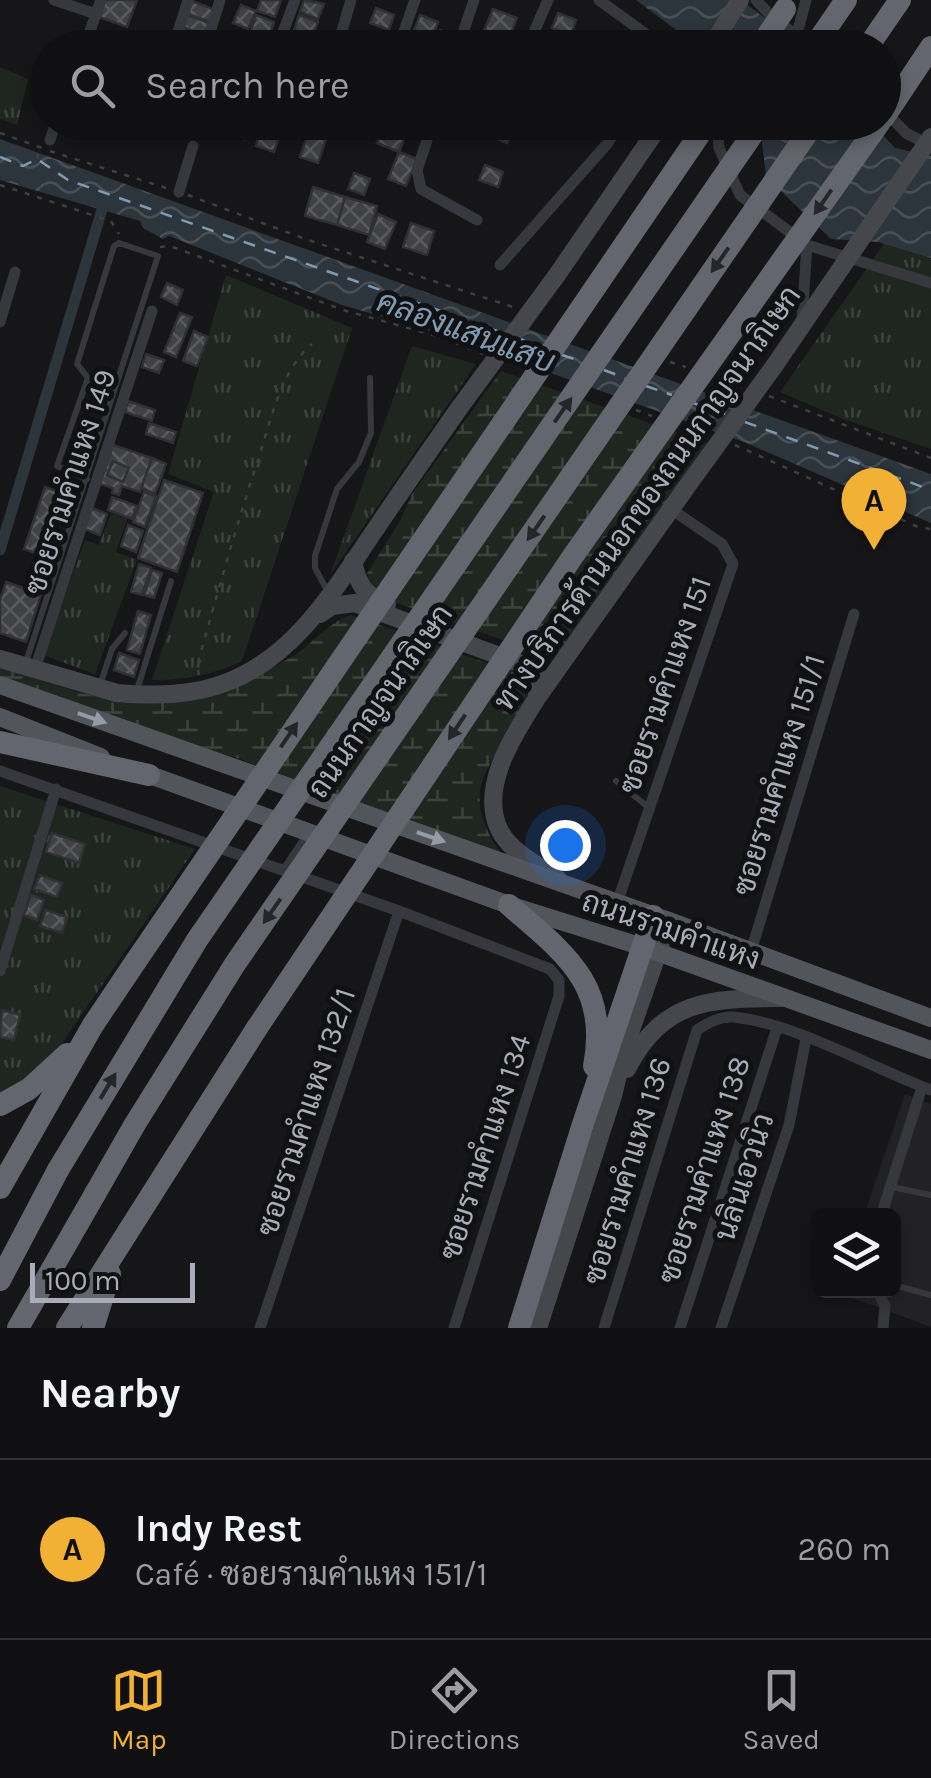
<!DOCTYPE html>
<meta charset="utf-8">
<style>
body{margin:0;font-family:Karla,Sarabun,sans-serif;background:#1e1e20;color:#f1f3f6}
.controls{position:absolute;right:30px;bottom:30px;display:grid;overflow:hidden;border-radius:15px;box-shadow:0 5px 15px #0003}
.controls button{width:90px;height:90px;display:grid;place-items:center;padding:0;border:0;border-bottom:2px solid #303032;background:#101012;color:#f1f3f6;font:50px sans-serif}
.scale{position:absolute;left:30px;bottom:25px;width:165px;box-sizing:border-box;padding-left:10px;border:5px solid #a8adb8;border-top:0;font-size:28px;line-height:35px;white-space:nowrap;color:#a8adb8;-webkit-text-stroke:8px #111113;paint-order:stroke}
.you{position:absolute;left:565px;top:845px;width:35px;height:35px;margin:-25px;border:8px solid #fff;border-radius:50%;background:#1a73e8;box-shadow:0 0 0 15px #1a73e833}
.badge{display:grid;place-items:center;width:65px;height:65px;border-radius:50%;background:#f2b134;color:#111;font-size:32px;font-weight:700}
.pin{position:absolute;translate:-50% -82px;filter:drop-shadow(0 2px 5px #0008)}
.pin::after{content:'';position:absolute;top:52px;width:35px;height:30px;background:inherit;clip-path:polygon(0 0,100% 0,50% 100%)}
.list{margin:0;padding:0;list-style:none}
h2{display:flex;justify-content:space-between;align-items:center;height:130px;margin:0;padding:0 40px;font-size:42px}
h2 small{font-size:32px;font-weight:400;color:#9c9d9f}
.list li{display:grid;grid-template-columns:65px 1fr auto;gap:30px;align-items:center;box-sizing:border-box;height:180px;padding:0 40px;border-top:2px solid #303032}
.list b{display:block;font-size:38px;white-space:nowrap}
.list p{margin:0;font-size:32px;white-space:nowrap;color:#9c9d9f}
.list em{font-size:32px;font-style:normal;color:#9c9d9f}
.icon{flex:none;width:55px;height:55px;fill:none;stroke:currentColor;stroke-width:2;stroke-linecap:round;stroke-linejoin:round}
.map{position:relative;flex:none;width:931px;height:1328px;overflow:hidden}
.search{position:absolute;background:#101012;box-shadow:0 5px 15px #0003;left:30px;right:30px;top:30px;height:110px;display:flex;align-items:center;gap:25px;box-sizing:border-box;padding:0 35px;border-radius:55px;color:#9c9d9f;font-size:38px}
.sheet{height:310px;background:#101012}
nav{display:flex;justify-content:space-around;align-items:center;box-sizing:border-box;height:140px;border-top:2px solid #303032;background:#101012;font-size:28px;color:#9c9d9f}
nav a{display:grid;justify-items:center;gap:5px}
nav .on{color:#f2b134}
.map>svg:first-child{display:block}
</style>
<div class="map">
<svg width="931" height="1328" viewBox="0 0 931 1328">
<defs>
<pattern id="grass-tufts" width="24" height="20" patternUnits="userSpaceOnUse" patternTransform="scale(2.5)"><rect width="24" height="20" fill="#1e261f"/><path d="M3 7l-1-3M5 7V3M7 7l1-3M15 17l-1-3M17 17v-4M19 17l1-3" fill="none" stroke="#3c433d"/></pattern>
<pattern id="wetland-marsh" width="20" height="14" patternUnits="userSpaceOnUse" patternTransform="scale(2.5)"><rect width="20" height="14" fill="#1e261f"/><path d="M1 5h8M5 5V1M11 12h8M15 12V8" fill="none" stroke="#3c433d"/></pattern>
<pattern id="water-waves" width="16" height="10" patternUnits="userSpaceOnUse" patternTransform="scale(2.5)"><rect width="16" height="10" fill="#2c353c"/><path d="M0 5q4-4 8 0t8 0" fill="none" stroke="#485056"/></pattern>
<pattern id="building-cross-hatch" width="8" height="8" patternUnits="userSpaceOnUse" patternTransform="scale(2.5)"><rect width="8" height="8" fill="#404145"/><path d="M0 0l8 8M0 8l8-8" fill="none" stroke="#595a5e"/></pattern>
</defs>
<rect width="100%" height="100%" fill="#161618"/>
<path fill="#222225" d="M905,1094L931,1104V1327L839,1293L894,1290V1216L864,1215Z"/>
<path fill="url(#grass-tufts)" d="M0,67L28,79L17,125L0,119Z
M931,177V449L843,419L780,392Z
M226,275L352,328L242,661C212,675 186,680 152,680L214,492L168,474Z
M412,346L476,364L330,575Z
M111,513L127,519L116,552L137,560L95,674L43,655L85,540L99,545Z
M0,786L195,849L48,1064L0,1096Z"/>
<path fill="url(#wetland-marsh)" d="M501,371L712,445L563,650L543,654L374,595L366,575L400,521L412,494Z
M351,615L518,674L528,683C527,751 438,769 504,857L240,759L100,715L0,679V667C48,682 99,703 150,703C189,703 253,678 288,659C311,647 327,622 351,615Z"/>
<path fill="url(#water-waves)" d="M636,0H741L804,47H699Z
M760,123H872L895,148L931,156V258L878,242L831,239L766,177Z
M0,139L931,474V523L744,442L447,336L342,305L169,236L163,239L143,228L140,221L0,180Z"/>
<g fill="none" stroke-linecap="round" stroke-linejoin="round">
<path stroke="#2c353c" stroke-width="11" d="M0,550L104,203"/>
<path stroke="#7f9bb3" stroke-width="2.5" stroke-dasharray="12 10" stroke-linecap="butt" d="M0,157L23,166L37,159L68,180L503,333
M520,339L540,347
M562,355L583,362
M604,370L625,378
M646,386L672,395
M693,403L728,415
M745,422L931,490"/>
</g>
<path fill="url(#building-cross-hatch)" stroke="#303034" stroke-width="2.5" d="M105,0H137L127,27L99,17Z
M261,0H281L275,17L257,11Z
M304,0L324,4L318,19L300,12Z
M192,1L215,10L210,22L188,14Z
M241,5L256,11L248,29L233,23Z
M376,8L394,15L389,30L370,23Z
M493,9L517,18L505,48H469L471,42L478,45Z
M558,13L576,20L571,35L552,28Z
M187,15L210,23L206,36L183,27Z
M256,15L274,22L266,46L248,39Z
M299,15L318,22L312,37L294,30Z
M420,15L438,22L433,37L414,30Z
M184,28L206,36L202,48L179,41Z
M440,30L458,37L454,48L434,45Z
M263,122L282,128L274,152L256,146Z
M493,122H516L507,143L488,135Z
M385,125L406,134L399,152L377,143Z
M308,133L326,139L318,163L300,157Z
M399,152L417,159L406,186L388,179Z
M485,165L503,172L498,187L479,180Z
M354,173L370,179L364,195L348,189Z
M313,187L345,197L337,225L305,216Z
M345,197L377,206L369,235L337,225Z
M378,214L396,222L385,249L367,242Z
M411,223L434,231L427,255L403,247Z
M167,283L183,290L177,305L161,297Z
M180,313L192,317L176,357L164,352Z
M194,331L208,337L197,366L183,361Z
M146,354L164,360L159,373L142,367Z
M128,401L155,410L152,421L125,412Z
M149,423L176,432L173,443L146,434Z
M113,445L152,458L140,492L122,486L119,495L112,493L113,488L100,484Z
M152,458L166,464L155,494L141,488Z
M113,461L129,468L123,482L107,475Z
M164,480L203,493L177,572L138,558Z
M45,487L66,494L44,556L24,549Z
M144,492L156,496L145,527L133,522Z
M112,497L137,506L132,519L108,510Z
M92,508L107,514L100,535L84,529Z
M128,525L143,531L136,552L121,546Z
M139,564L151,568L142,595L131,592Z
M152,570L162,573L154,598L144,595Z
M6,582L41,594L26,642L0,633V600Z
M138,611L151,615L140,654L127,650Z
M119,653L139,660L134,677L114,670Z
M52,833L85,844L79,863L46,852Z
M40,875L62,883L57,897L34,889Z
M31,895L44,900L37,920L24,915Z
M46,910L67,917L62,933L40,926Z
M2,1010L20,1015L14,1040L0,1037Z"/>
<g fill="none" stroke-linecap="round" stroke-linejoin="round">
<path stroke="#3d3f44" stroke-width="2.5" stroke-dasharray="5 8" stroke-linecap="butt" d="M0,133L42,148
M50,151L166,188
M37,159L39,149
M0,185L111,221L119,234
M188,195L305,239L516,308
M160,247L170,246L343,310L444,338L483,354
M670,362L686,367
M717,378L742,387
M769,396L931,458
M636,410L652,416
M683,427L704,435
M735,445L918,527L931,529
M199,675L197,666C216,598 235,530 257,463C270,424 280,371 312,344"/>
<path stroke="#37383d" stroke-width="6" d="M329,594L315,568V556L337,489L359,462L371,433L370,378
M25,665L158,256L119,243L114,246L77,364L88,378L57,466L87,479
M100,685L112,649L125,633
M136,693L171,581
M616,781L648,807
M892,1187L931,1195
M894,1285L931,1295"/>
<path stroke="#37383d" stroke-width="11" d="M54,0L96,14
M599,0L665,48
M756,0L772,17L813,48
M797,34L806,0
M84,48L101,0
M173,48L188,0
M205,48L220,0
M277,48L295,0
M337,48L351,0
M398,48L415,0
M458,48L474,0
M527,48L548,0
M887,113L906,133L931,146
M433,122L417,170L421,189L477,220
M717,122L719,148L740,195L807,245L931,283
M245,135L249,122
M50,140L56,122
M179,192L193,146
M500,265L607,144L621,122
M802,319L807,245
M0,322L15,272
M35,669L152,311
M0,771L399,911L550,969L559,980V996L454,1328
M285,871L310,833
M617,903L733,564L722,544L671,509
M751,951L854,614
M0,971L56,789
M881,1216L922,1087
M877,1290L885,1306L883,1328
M260,1328L399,911
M604,1328L697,1030C708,1023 720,1016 733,1017C795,1023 872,1068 931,1090
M680,1328L777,1028
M721,1328L789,1125L806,1039"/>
<path stroke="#45474d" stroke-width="18" d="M710,48L740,0
M557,275L662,122
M775,365L824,293
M353,561C358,585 364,595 387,604
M320,614L332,606L355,603L527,666L536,673L537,698
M0,659L117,693C155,696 194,696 230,681C299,653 337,585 377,527C404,487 432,447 460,407
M558,879C539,866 509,851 499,829C479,786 515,733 537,698L683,492
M627,1069C664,998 710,999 782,998
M538,1328L613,1096L624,1050L669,921"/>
<path stroke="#53555c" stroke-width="18" d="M0,685L669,921L931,1018
M0,717L101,757
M139,771L509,905L643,947L931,1050"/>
<path stroke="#63666e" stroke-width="22" d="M813,48L846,0
M867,48L900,0
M895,101L931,47
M0,742L149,775
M509,905C564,953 610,984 594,1066
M0,1105L29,1089L67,1054
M0,1188L93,1025L136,961
M0,1280L58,1170
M18,1328L95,1194
M67,1328L257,1028
M93,1328L110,1274
M519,1328L583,1124L653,916"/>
<path stroke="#45474d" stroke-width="18" d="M824,293L931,137
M460,407L557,275
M683,492L775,365"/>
<path stroke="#63666e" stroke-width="22" d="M759,48L785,9
M884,117L895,101
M136,961L708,122
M257,1028L573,556L880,122
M58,1170L197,940L761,122
M95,1194L135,1124L235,964L815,122"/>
</g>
<defs><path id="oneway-solid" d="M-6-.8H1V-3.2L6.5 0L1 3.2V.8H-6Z" transform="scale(2.5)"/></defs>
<g fill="#26262a">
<use href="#oneway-solid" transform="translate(823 202) rotate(125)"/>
<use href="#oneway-solid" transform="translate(720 260) rotate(125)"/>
<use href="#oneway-solid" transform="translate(563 410) rotate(-55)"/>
<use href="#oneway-solid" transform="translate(536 528) rotate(125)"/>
<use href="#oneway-solid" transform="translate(457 727) rotate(124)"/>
<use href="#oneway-solid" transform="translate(289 735) rotate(-56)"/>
<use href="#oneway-solid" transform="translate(272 911) rotate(125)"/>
<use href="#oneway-solid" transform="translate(108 1086) rotate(-59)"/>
</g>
<g fill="#979ba6">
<use href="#oneway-solid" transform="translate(92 718) rotate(19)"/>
<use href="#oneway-solid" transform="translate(431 837) rotate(19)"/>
</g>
<g text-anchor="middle" stroke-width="10" stroke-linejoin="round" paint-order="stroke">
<g font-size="30" fill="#a8adb8" stroke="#111113">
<text transform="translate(70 482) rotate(-72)" y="10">ซอยรามคำแหง 149</text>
<text transform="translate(647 498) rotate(-55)" y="10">ทางบริการด้านนอกของถนนกาญจนาภิเษก</text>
<text transform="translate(665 685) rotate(-71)" y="10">ซอยรามคำแหง 151</text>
<text transform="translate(380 701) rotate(-55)" y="10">ถนนกาญจนาภิเษก</text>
<text transform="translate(779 775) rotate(-73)" y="10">ซอยรามคำแหง 151/1</text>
<text transform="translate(671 930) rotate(19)" y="10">ถนนรามคำแหง</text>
<text transform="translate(306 1112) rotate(-72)" y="10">ซอยรามคำแหง 132/1</text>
<text transform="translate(485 1147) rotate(-72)" y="10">ซอยรามคำแหง 134</text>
<text transform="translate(704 1170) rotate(-72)" y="10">ซอยรามคำแหง 138</text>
<text transform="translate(627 1171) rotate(-73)" y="10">ซอยรามคำแหง 136</text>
<text transform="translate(744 1177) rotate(-72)" y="10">นลินเอวนิว</text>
</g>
<g font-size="32" font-style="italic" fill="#7f9bb3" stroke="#111113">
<text transform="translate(466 331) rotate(20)" y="11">คลองแสนแสบ</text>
</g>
</g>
</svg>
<div class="controls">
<button><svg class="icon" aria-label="layers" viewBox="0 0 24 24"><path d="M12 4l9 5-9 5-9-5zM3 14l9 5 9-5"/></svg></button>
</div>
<div class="scale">100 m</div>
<div class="you"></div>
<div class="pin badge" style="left:874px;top:550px">A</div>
<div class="search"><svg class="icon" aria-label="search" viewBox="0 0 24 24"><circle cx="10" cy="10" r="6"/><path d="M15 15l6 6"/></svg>Search here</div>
</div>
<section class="sheet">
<h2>Nearby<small></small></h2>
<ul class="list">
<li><span class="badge">A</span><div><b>Indy Rest</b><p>Café · ซอยรามคำแหง 151/1</p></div><em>260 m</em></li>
</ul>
</section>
<nav>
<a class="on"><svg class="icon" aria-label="map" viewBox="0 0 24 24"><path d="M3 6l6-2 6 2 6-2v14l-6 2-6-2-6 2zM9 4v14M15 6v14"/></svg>Map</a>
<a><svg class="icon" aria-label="directions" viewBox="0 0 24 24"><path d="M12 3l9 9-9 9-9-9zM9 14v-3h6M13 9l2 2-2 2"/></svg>Directions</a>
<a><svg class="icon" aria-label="saved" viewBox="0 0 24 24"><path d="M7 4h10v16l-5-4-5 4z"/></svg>Saved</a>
</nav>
